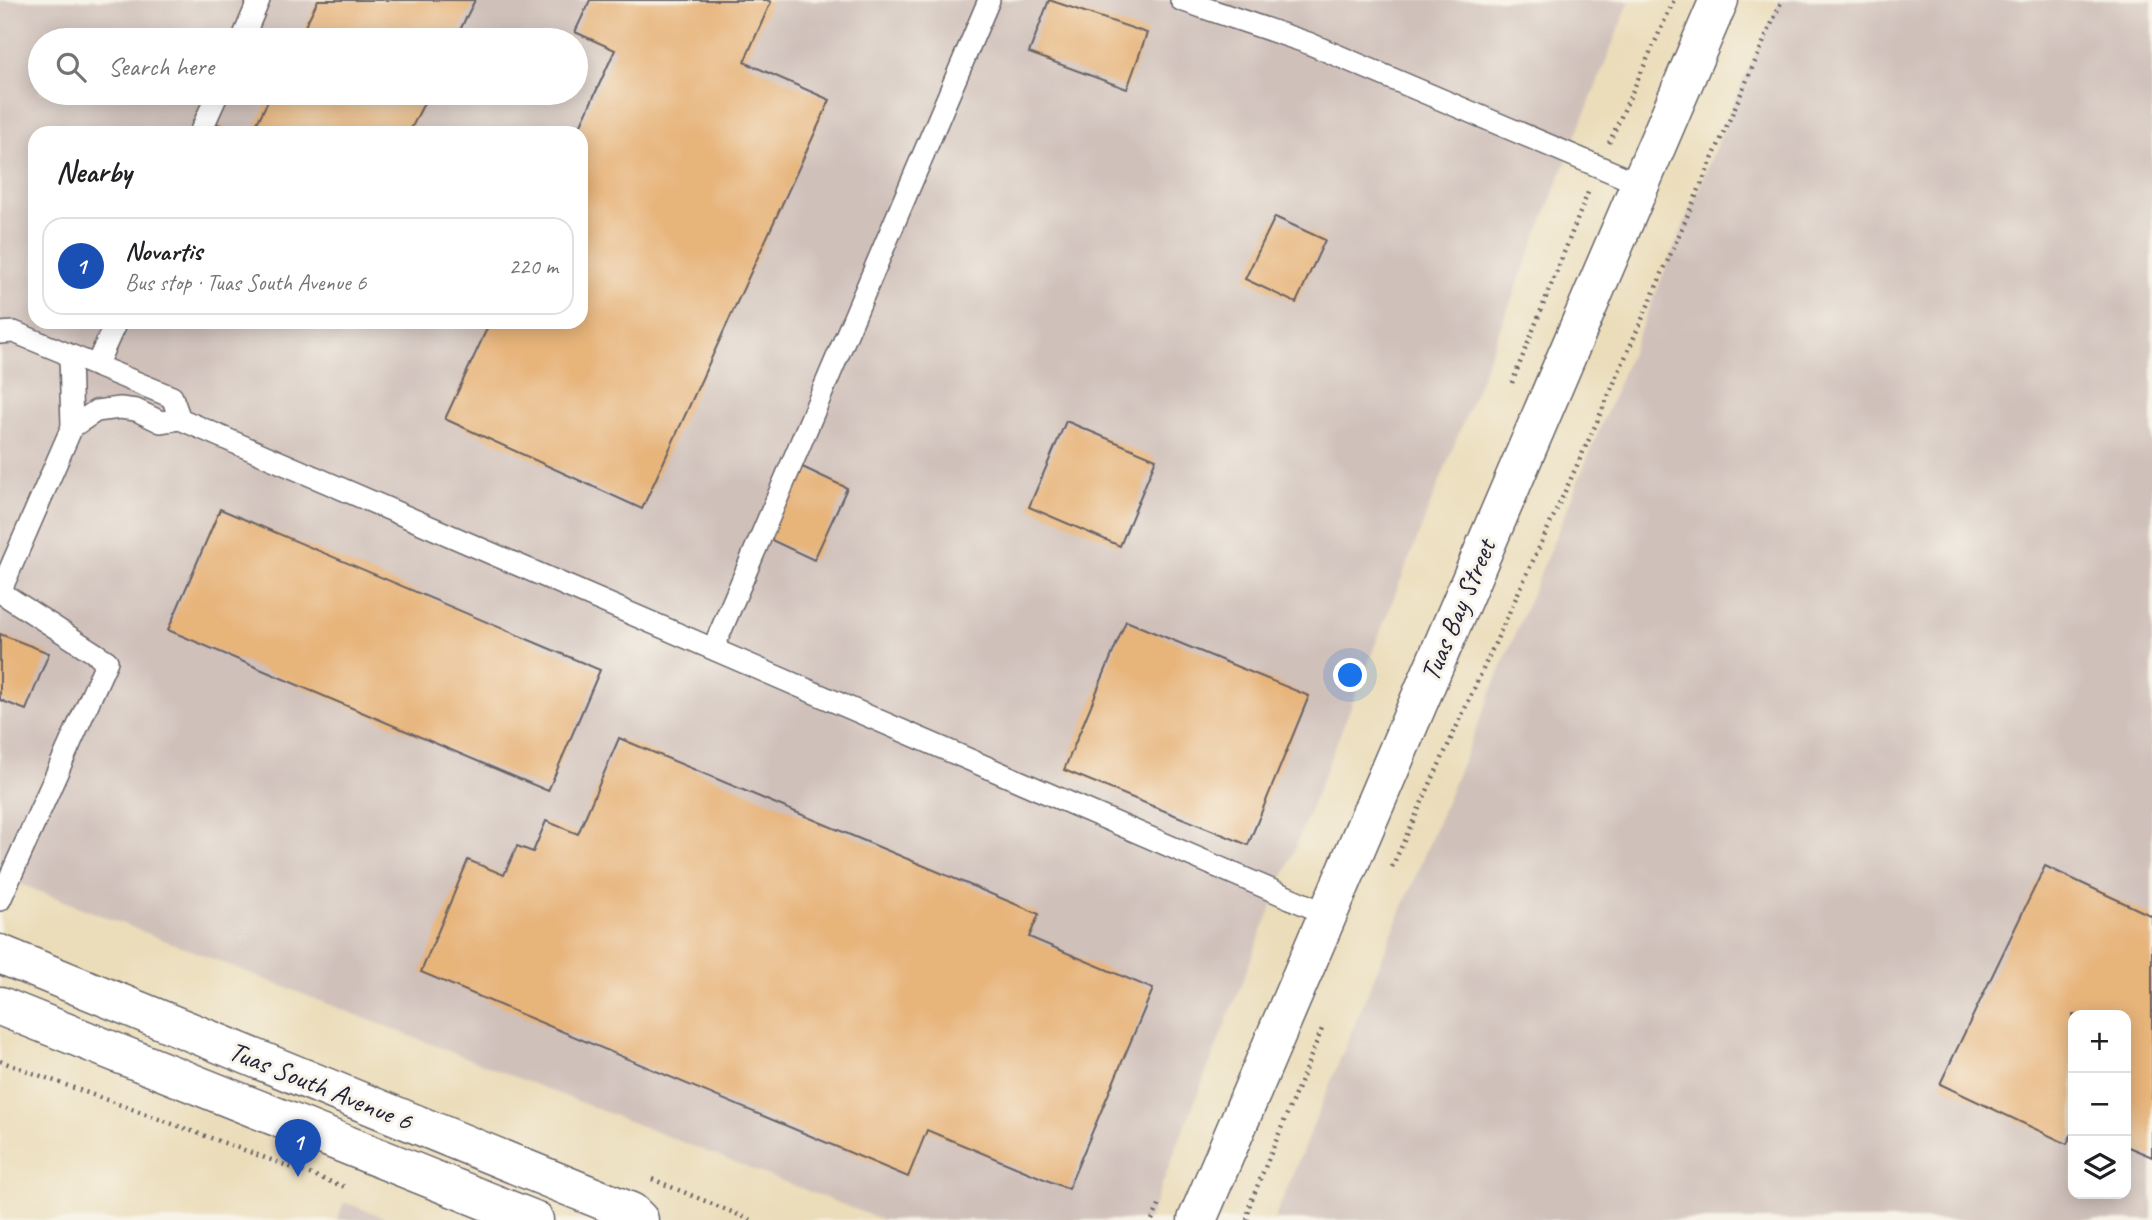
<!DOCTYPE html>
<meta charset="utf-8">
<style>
body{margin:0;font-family:Caveat,sans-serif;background:#f6f6f6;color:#202124}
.controls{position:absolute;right:21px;bottom:21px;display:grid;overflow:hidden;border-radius:14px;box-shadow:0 4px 18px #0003}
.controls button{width:63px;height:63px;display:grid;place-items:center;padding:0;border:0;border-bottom:2px solid #e0e0e0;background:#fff;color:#202124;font:35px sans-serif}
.you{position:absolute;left:1351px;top:676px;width:24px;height:24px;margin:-18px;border:5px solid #fff;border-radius:50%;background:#1a73e8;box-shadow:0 0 0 10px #1a73e833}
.badge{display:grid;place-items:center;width:46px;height:46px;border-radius:50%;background:#0f766e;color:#fff;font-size:23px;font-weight:700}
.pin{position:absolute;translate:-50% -58px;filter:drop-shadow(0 2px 4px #0008)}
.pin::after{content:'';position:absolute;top:37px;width:24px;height:21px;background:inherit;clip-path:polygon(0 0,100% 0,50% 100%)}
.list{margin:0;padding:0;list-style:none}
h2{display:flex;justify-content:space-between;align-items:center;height:91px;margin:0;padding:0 28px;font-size:30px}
h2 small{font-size:23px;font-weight:400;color:#757577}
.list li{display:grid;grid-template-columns:46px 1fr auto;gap:21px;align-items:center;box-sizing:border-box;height:98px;margin:0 14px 14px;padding:0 14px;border:2px solid #e0e0e0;border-radius:21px}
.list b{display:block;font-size:26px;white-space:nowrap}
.list p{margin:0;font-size:23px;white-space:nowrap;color:#757577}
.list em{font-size:23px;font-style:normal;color:#757577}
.icon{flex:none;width:38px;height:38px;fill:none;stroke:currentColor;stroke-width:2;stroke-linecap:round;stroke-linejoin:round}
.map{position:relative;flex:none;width:2152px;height:1220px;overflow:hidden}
.search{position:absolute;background:#fff;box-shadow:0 4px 18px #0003;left:28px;top:28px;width:560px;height:77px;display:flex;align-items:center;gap:18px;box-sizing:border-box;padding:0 24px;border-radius:38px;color:#757577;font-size:26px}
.panel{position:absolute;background:#fff;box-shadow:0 4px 18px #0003;left:28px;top:126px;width:560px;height:203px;border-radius:21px}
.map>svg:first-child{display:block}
</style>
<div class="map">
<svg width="2152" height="1220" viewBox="0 0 2152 1220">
<rect width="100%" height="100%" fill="#f7f3e8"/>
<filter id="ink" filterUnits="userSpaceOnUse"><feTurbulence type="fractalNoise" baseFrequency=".0143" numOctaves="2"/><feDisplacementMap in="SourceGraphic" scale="14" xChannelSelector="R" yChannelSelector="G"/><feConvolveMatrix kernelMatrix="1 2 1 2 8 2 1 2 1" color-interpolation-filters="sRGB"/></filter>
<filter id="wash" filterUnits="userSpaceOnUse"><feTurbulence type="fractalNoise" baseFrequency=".00686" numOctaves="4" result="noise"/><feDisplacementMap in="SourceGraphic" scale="28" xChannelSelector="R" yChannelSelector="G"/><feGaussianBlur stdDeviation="1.57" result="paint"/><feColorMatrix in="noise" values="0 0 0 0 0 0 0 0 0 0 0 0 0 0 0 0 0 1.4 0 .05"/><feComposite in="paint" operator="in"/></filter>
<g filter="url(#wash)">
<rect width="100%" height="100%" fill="#ebddba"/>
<path fill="#cfc0ba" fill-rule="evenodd" d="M0,0H1630L1148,1220H882L0,876ZM40,40H576V93H40ZM35,133H581V322H35Z
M1780,0H2152V1220H1274L1742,83ZM2073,1015H2126V1194H2073Z
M344,1202L392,1220H337Z"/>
<g id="blocks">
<path fill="#e7b47a" d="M318,0H475L455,40H298Z
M590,0H767L771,2L744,62L830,100L642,509L445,419L490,322H581V133H577L615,50L575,32Z
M1049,0L1147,33L1127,89L1029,53Z
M272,93H429L409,133H252Z
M211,121L238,133H206Z
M1275,217L1325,240L1296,303L1245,279Z
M1066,421L1156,459L1120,546L1029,507Z
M796,464L847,488L814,560L763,536Z
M220,509L600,670L548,791L168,630Z
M1126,621L1309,696L1248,845L1064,770Z
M0,634L49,653L26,710L0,700Z
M619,738L1039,914L1029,937L1153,989L1068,1189L927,1130L908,1177L421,972L468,860L504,875L517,846L533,852L546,821L578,834Z
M2045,866L2152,916V1157L2126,1146V1015H2073V1131L2067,1144L1940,1084Z"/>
</g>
</g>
<g filter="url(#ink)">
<use href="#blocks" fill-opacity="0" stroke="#686367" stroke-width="2"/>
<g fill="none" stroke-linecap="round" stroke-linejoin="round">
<defs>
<path id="lane" d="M1181,0L1308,43L1640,184
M242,40L259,0
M200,133L218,93
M0,333L14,332L172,397L180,419
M96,366L116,322
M72,427L96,411L120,408L136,410L161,422L180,419L1327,914
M0,592L107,661L0,900
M0,592L72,427L70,355
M713,649L989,0"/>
<path id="street" d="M0,954L631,1212L639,1220
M0,1006L534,1220
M1197,1220L1719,0"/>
</defs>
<use href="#lane" stroke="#686367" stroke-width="24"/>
<use href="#street" stroke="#686367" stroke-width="41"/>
<path stroke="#686367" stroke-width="4.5" stroke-dasharray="2 5" stroke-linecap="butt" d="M1609,143L1674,0
M1512,383L1589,190
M1392,867L1596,424L1782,0
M0,1061L348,1188
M652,1179L751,1220
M1152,1220L1161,1202
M1247,1220L1250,1204L1322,1029"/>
<use href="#lane" stroke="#fff" stroke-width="21"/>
<use href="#street" stroke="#fff" stroke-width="38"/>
</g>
</g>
<g text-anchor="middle" stroke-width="6" stroke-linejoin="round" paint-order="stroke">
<g font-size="28" fill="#22223b" stroke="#f7f3e8">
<text transform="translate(1457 610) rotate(-67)" y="10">Tuas Bay Street</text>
<text transform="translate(321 1085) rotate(22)" y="10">Tuas South Avenue 6</text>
</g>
</g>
</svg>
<div class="controls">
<button>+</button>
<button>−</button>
<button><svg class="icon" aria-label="layers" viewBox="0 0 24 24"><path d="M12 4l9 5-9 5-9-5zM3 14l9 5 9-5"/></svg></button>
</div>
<div class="you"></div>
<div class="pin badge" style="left:298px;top:1177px;background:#1a4fb4">1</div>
<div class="search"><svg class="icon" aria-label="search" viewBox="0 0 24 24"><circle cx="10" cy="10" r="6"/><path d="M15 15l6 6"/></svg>Search here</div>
<section class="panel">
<h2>Nearby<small></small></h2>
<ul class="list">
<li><span class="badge" style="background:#1a4fb4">1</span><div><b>Novartis</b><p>Bus stop · Tuas South Avenue 6</p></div><em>220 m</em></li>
</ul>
</section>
</div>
